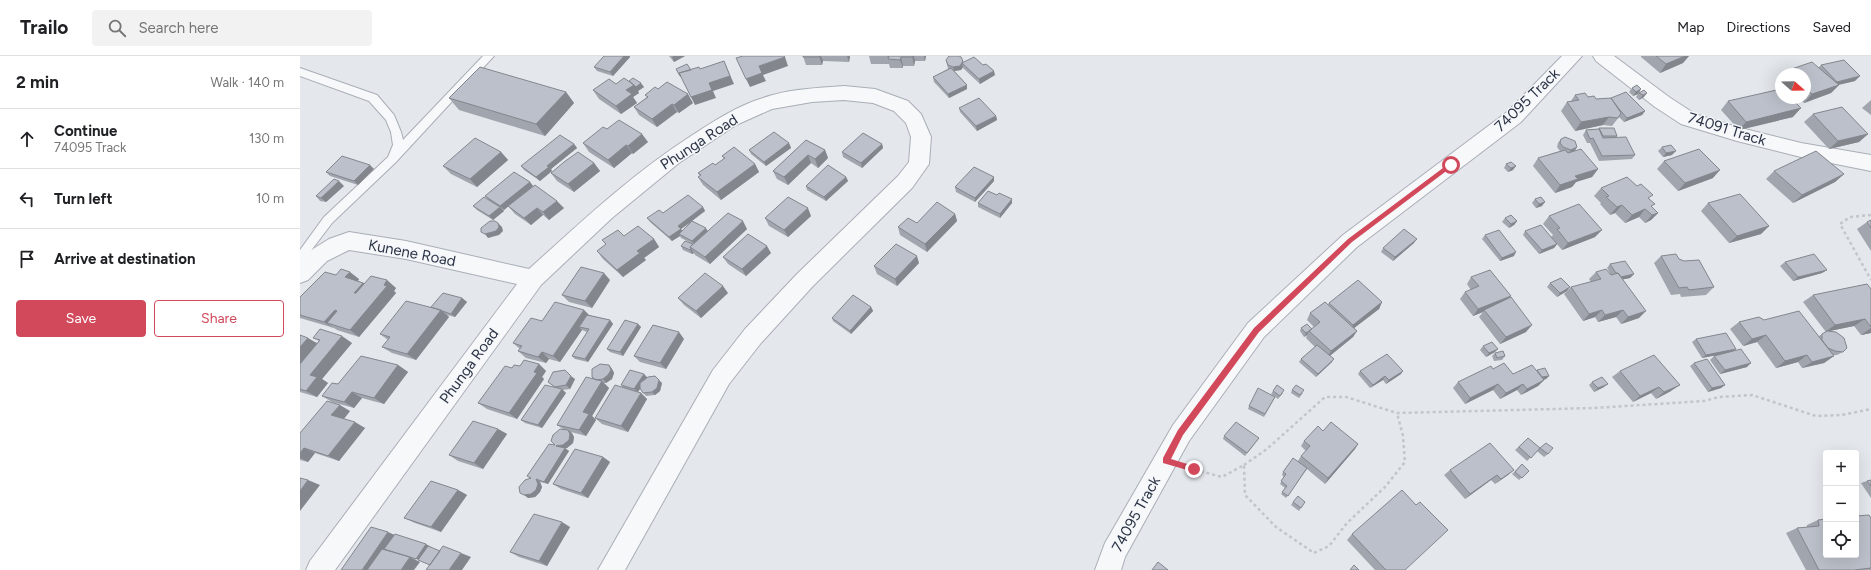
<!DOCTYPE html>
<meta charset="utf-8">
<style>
body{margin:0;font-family:Figtree,sans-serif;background:#f2f2f2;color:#202124}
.controls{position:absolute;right:12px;bottom:12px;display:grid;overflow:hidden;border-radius:4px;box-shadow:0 4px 16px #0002}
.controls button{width:36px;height:36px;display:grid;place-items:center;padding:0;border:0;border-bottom:1px solid #e0e0e0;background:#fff;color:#202124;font:20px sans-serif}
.compass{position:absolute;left:1475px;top:12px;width:36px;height:36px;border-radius:50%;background:#fff;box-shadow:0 4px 16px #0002;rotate:110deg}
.stop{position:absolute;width:12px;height:12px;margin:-9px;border:3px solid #d1495b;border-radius:50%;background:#fff}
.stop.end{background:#d1495b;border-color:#fff;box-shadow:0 1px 4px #0008}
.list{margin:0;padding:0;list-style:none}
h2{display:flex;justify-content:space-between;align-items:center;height:52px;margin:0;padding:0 16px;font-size:17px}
h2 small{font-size:13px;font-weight:400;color:#757577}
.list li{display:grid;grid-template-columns:26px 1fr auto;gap:12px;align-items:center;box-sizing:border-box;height:60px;padding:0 16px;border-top:1px solid #e0e0e0}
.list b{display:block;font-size:15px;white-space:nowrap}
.list p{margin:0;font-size:13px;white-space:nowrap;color:#757577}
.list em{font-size:13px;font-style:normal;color:#757577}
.actions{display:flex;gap:8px;padding:12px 16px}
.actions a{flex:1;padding:9px 0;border:1px solid #d1495b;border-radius:4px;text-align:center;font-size:14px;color:#d1495b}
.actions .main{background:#d1495b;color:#fff}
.icon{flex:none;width:22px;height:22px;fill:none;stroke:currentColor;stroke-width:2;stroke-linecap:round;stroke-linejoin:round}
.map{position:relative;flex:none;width:1571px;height:514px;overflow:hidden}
header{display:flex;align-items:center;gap:24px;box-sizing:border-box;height:56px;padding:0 20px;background:#fff;border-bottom:1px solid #e0e0e0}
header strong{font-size:19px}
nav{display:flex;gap:22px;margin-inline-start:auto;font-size:14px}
.search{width:280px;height:36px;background:#f2f2f2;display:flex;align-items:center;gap:10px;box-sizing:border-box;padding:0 14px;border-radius:4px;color:#757577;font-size:15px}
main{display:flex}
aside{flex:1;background:#fff}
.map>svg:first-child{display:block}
</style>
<header>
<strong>Trailo</strong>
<div class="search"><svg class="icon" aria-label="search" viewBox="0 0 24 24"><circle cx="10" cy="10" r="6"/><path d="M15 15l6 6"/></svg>Search here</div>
<nav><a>Map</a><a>Directions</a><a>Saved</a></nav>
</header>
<main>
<aside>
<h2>2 min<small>Walk · 140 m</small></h2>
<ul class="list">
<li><svg class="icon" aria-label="ahead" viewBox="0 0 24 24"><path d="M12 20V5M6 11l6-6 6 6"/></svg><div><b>Continue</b><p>74095 Track</p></div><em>130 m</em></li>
<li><svg class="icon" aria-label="left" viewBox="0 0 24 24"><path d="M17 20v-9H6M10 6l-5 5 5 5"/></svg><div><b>Turn left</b></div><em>10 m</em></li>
<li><svg class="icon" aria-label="arrive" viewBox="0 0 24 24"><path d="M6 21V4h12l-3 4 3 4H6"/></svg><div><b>Arrive at destination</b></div></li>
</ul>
<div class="actions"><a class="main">Save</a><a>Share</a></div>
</aside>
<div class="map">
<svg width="1571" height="514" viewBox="0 0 1571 514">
<rect width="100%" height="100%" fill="#e4e7ec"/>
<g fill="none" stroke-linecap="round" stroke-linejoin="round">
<defs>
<path id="service" d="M183,0H194L96,106L32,167L13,192L4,208L0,210V194L24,161L88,101L93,89L91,76L86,64L69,45L0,20V12L77,39L94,59L101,76L103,84Z"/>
<path id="minor" d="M1293,0H1314L1369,41L1395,58L1437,71L1501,87L1571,99V115L1501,101L1437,85L1381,68L1355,51L1296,5Z
M544,30L575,33L608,45L621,58L631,81L629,108L612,132L513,230L461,287L429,328L325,514H298L413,314L445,273L497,218L598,120L609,106L611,81L606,67L594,55L573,47L544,44L512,46L472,53L436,69L379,107L312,162L241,229L35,514H6L10,505L217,228L106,203L49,194L27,205L8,224L0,227V205L13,193L29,183L49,176L106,185L229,213C281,166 332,118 391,80C414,65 437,50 463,42C488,33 517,32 544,30Z"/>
<path id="tertiary" d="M1262,0H1282L1221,66L1057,191L964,281L889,385L825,501L821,514H795L805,487L873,369L948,267L1043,179L1207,56Z"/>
</defs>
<use href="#service" stroke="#a9aeb7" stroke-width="2"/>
<use href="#minor" stroke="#a9aeb7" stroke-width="2"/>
<use href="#tertiary" stroke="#a9aeb7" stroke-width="2"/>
<path stroke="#c2c5cb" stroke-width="2.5" stroke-dasharray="3 3" stroke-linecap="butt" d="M1571,159L1550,161L1540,168L1571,224
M944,409L967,393L1025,341H1046L1097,357L1294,352L1404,345L1419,341L1452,339L1516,360L1542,359L1571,353
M889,412L922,421L944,409L945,439L976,471L1014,497L1029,490L1047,467L1085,431L1105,406L1103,380L1097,357"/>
<use href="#service" fill="#f7f8fa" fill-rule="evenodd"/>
<use href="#minor" fill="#f7f8fa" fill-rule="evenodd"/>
<use href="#tertiary" fill="#f7f8fa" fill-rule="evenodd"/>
</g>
<path fill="#a1a5ae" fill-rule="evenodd" d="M369,0H385L374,6Z
M503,0H550L549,6L523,5L522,9H506Z
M569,0H626L625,5H615L614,10H603V12H590L589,8H571Z
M1341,0H1389L1383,7L1360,17L1341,1Z
M330,1L313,20L297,15L294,11Z
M646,4L663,7L695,19L680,28L663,12V11L661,14L654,15L667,29V33L649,42L634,26L633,21L648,13Z
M1521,9L1555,25L1539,29L1531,37L1504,47L1499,42H1505V18H1483L1486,15L1519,11Z
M1481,20V26L1478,23Z
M329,25L344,31L338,35L339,37L333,41L337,47L321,58L299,43L293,34Z
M1332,32L1341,33L1338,38L1333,40L1329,36Z
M358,33L393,47L379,57L377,56L357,71L339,59L334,51L347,41L345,39Z
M1344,34V41L1339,44L1336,41L1339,37Z
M266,36L274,47L245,80L159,54L149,42Z
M1275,39L1288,41L1345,55L1342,59L1324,66L1319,61L1312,70L1303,69L1275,75L1261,55L1267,46L1271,45Z
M1571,44V59L1562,52Z
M1428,45L1493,61L1439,74L1421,54Z
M659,52L696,60L697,64L677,75L660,56Z
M1513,58L1568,78L1559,86L1529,93L1504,66Z
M1299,72L1317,80V81L1335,99L1332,103L1299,105L1290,87H1287L1283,79L1286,74L1298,73Z
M307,73L348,86L333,98L332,97L314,112L289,96L283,87Z
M1261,83L1277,91L1275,95L1298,113L1292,121L1276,126L1272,131L1255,137L1233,110L1238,102L1260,95L1257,91L1258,87Z
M506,84L525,94L528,102L518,112L511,107L488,129L477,123L473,115Z
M489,87L491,92L466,110L451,98L449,94Z
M274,88L277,92L251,113L252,115L240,125L224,114L221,110Z
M582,88L583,92L562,112L543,101L542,96Z
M1362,91L1372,99L1363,101L1358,95Z
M201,96L208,104L177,131L151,118L143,110Z
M422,100L455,108L459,116L421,144L403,129L398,121L400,120L398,117L415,109L424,103Z
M1364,105L1413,122L1378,135L1357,113Z
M294,107L300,115L274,136L257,125L251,117Z
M1206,108L1213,114L1208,116L1204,112Z
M74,113L58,129L30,120L26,116Z
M1474,115L1544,118L1535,126L1493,147L1466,123Z
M546,121L548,125L526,145L507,134L506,130Z
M694,121V125L675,146L656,136L655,131Z
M230,126L233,130L264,152L249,164L243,159L231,169L215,158L208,150L204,154L202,152L204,155L193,164L177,154L173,150L188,143L185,140Z
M44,130L26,146L20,145L16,140Z
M1301,132L1350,143L1352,151L1358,157L1351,164L1345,167L1339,161L1325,167L1315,157L1310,159L1300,148L1301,147L1294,140Z
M1235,143L1242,150L1236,152L1232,147Z
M678,147H712L700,162L678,151Z
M1408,147L1469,170L1461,178L1429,187L1401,155Z
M403,151L405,155L392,165L408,175L447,173L410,208L395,199L394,197L392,198L383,194L381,190L393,188L381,182L380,180L372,185L350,166L347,162L363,157ZM390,167L382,175L381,173Z
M655,158L657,165L627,196L600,179L598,171Z
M511,160L488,181L469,170L465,162Z
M1249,160L1295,181L1262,194L1251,181L1253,179L1243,168Z
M1205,162L1217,165L1214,169L1209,172L1202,166Z
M1571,164V195L1557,173L1567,166Z
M1225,175L1257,188L1254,192L1239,198L1223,179Z
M1185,179L1214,200L1200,205L1182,183Z
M324,180L354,183L359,191L344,202L346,204L323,221L303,203L297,195L306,189L302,184Z
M1114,187L1093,205L1081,196L1083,192Z
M471,197L446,220L428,208L423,201Z
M1361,200L1379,203L1384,205L1414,231L1406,239L1381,241L1380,238L1371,239L1354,207Z
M1485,206L1527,214L1522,217L1493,225L1480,210Z
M619,207L597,230L577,218L574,210Z
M1310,208L1334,218L1330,222L1323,223L1339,262L1321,268L1316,261L1298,266L1295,261L1283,265L1264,238L1271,231L1291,226L1289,223L1296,216L1310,217L1307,212Z
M36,219L59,223L58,225L64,227L96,232L94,235L96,237L59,281L37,274L34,272L0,262V241Z
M1171,221L1211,240L1210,241L1226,276L1200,288L1179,261L1183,256L1173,260L1160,243L1165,236L1171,234L1167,228Z
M310,224L292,252L269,246L262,239Z
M1250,227L1267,235L1257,241L1247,231Z
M1571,233V277L1561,279L1554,270L1529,275L1543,296L1537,299H1534V300L1524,307L1502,312L1498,306L1476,312L1457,286L1443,290L1430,273L1439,266L1464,264L1519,280L1526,276L1503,246L1513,239Z
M428,237L401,262L384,249L378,242Z
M162,242L167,246L155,261L147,259L149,261L116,304L92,297L82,291L88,284L80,278L131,251Z
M1082,246L1079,253L1054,272L1057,275L1053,281L1030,300L1032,306L1016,321L999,306L1001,303L1015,291L1006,282L1007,279L1004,281L1000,275L1001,272L1012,273L1014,271L1007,264L1010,257L1028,248L1029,247Z
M571,251L573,255L551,278L533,265L532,262Z
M284,254L289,259L310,264L313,268L288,306L275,303L272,300L287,276L282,274L260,306L249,303L246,307L226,302L218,295L220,293L213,287L242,265Z
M338,268L341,271L323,300L310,296L307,293Z
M0,279L17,287L19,285L13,282L52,287L22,323L28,327L17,341L0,336Z
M384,283L366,313L340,306L334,300Z
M1396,283L1432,296L1447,311L1420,318L1410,304L1414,300L1426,297L1402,302L1392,286Z
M1183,290L1195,296L1186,301L1180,294Z
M1195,297L1205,300L1202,304L1194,305L1192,300Z
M1394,307L1425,329L1421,332L1408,336L1390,310Z
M239,308L246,315L242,321L244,323L217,363L187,353L178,347L212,312L220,310Z
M98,309L108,316L84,348L62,342L54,352L32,346L22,340L38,328Z
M309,309L312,313L314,317L312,323L306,327H304L309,332L292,360L296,364L286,380L271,376L274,381L273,387L267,392H264L269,395L248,428L240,426L242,431L240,436L235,441L228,442L230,422L227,420L255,389L263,373L257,369L294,323L292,321Z
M1193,313L1213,318L1237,315V314L1249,320L1246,323L1244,324L1238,330L1221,339L1217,334L1200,343L1193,334L1165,348L1153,332L1158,326Z
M1060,315L1101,318L1086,328L1083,324L1070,332L1058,318Z
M1320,315L1371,335L1356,343L1351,337L1333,346L1312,321Z
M347,321L362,327L360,335L355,339L346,340L340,333L338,336L341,337L347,343L328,376L302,368L295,362L323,332L321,329Z
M275,323L270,333L262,334L266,337L242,372L225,367L221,364L256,332L248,326Z
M1292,326L1304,331L1294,336L1289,329Z
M992,334L1003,337L999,342L991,337Z
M973,335L983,337L978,343L971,338Z
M975,341L964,361L948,353L949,350Z
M50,355L44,363L65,372L39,405L15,397L8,406L0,404V377Z
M198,373L207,378L183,413L158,405L149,399Z
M1023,375L1058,388L1055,393L1025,428L1007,413L986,442L981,438L985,432L980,428L984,421L982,419L983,416L998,405L1001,400L1006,395L1001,390L1004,385Z
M924,380L959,382L957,385L945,400L923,383Z
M1228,382L1240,392L1246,387L1248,398L1244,401L1237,395L1227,405L1215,394Z
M303,401L310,406L288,442L261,433L253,428Z
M1222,408L1229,415L1219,424L1212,418Z
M1150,414L1208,419L1195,428L1191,424L1165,443L1144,419Z
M1571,424V442L1561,427L1567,425Z
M158,434L167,439L141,476L115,467L104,462Z
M993,446L1003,449L999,455L991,449Z
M1571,462V514H1506L1486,477L1497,472L1507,471V469L1518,464Z
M270,471L247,510L219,501L210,496Z
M1052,478L1105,514H1075L1047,484Z"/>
<path fill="#83868d" d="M324,0H330V1L313,20L310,16Z
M374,0H385L374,6L372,1Z
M519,0H521L523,5L522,9Z
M547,0H550L549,6Z
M612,0H614L615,5L614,10Z
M624,0H626L625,5Z
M1385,0H1389L1383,7L1360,17L1366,8Z
M485,1L488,10L463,19L466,25L450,31L446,23L459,10Z
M601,1L603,10V12L600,4Z
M424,5L434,28L413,35L416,42L395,49L391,41L409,27Z
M663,5L664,8L662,7L663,11L661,14L654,15L653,11Z
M694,15L695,19L680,28L679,23Z
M1560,20L1555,25L1532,30L1537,26Z
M341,27L344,31L338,35L339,37L333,41L337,47L321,58L316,50L326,34L334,29Z
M667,29V33L649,42L648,38Z
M1539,29L1531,37L1504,47L1512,38Z
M1341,33L1338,38L1333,40L1336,36Z
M266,36L274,47L245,80L236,68Z
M1347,37L1344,41L1339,44L1343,39Z
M388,38L393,47L379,57L374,49Z
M372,48L377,56L357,71L352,63Z
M1501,52L1493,61L1439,74L1446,66Z
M1345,55L1342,59L1324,66L1327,62Z
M696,60L697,64L677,75L676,70Z
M1309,61L1303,69L1275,75L1281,66Z
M342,78L348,86L333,98L328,90Z
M1568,78L1559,86L1529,93L1538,85Z
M489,87L491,92L466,110L464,106Z
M274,88L277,92L251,113L252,115L240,125L236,121L247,110Z
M582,88L583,92L562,112L561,107Z
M326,89L332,97L314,112L308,104Z
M1277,91L1274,95L1268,99L1271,94Z
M525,94L528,102L518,112L515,103Z
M1376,95L1372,99L1363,101L1366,97Z
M201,96L208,104L177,131L170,123Z
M508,99L511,107L488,129L484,121Z
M294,107L300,115L274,136L268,128Z
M455,108L459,116L421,144L417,136Z
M70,109L74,113L58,129L54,125Z
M1216,110L1213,114L1208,116L1211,112Z
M1298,113L1292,121L1276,126L1272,131L1255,137L1260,129L1275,120Z
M1420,114L1413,122L1378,135L1385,127Z
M1544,118L1535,126L1493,147L1502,139Z
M546,121L548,125L526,145L524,141Z
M694,121V125L675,146V142Z
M39,125L44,130L26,146L21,142Z
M230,126L233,130L204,154L200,150Z
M712,143V147L700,162V158Z
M257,145L264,152L249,164L243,156Z
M1245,146L1242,150L1236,152L1239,148Z
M1322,149L1315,157L1310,159L1317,151Z
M200,151L204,155L193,164L189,160Z
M403,151L405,155L381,173L384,177L379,178L380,180L372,185L369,181L378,170Z
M237,152L243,159L231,169L224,162Z
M508,152L511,160L488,181L484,174Z
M1345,153L1339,161L1325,167L1332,159Z
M1358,157L1351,164L1345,167L1352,159Z
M655,158L657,165L627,196L625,188Z
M443,165L447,173L410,208L405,201Z
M1217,165L1214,169L1209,172L1211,168Z
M198,167L202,171L203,175L199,179L188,182L185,178Z
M1469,170L1461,178L1429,187L1437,180Z
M406,172L408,176L395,189L392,185Z
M1302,174L1295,181L1262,194L1268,187Z
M354,183L359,191L344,202L346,204L323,221L317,214L337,195Z
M1117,183L1114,187L1093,205L1095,201Z
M1257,188L1254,192L1239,198L1242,194Z
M467,190L471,197L446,220L442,213Z
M391,193L394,197L392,198L390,194Z
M1216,196L1214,200L1200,205L1202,202Z
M617,200L619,207L597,230L595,223Z
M1527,214L1522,217L1493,225L1498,221Z
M50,216L59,223L55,229L45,221Z
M304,217L310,224L292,252L285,245Z
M1334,218L1330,222L1315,225L1318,221Z
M87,224L96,232L94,235L96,237L59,281L50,274Z
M63,227L72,234L64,244L54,237Z
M423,230L428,237L401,262L396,255Z
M1270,231L1267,235L1257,241L1260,237Z
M1211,240L1205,247L1184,254L1183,256L1173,260L1178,253Z
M162,242L167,246L155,261L151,258Z
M1082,246L1079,253L1049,276L1053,269Z
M571,251L573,255L551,278L550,275Z
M35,254L44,261L27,267L34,273L24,266Z
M141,254L149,261L116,304L107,298Z
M284,254L291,261L279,271L282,274L260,306L253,300Z
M1302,254L1295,261L1283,265L1289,258Z
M1323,254L1316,261L1298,266L1305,259Z
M1346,255L1339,262L1321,268L1328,261Z
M1565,263L1554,270L1525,276L1535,269Z
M310,264L313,268L288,306L285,303Z
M338,268L341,271L323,300L320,296Z
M1232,269L1226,276L1200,288L1206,281Z
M1571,272V277L1561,279Z
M1009,275L1007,279L1004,281L1006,277Z
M1057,275L1053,281L1027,302L1031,295Z
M379,276L384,283L366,313L360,307Z
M1466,279L1457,286L1443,290L1452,283Z
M42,280L52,287L22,323L28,327L17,341L6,335L10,319Z
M8,282L18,288L0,310V291Z
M1198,293L1195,296L1186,301L1189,297Z
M1436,293L1432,296L1402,302L1406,299Z
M242,296L249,303L246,307L238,301Z
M1507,299L1498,306L1476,312L1485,305Z
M1534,300L1524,307L1502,312L1512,306Z
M1034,303L1032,306L1016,321L1018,318Z
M1451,307L1447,311L1420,318L1425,314Z
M239,308L246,315L242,321L244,323L217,363L209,357L234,316Z
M98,309L108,316L84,348L74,342Z
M309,309L312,313L314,317L312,323L306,327L303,323Z
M1103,315L1101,318L1086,328L1089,324Z
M344,318L347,321L338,336L334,333Z
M271,320L275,323L270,333L266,329Z
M1085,320L1083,324L1070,332L1073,329Z
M1249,320L1246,323L1238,325L1241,322Z
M359,324L362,327L360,335L355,339L352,336Z
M1244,324L1238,330L1221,339L1227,333Z
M302,325L309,332L292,360L296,364L286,380L279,374L283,356Z
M1198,328L1193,334L1165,348L1170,342Z
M1223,328L1217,334L1200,343L1206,337Z
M1308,328L1304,331L1294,336L1298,332Z
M1380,329L1371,335L1356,343L1364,336Z
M1425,329L1421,332L1408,336L1412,332Z
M1359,331L1351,337L1333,346L1340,340Z
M262,333L266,337L242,372L238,369Z
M52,336L62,342L54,352L44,346Z
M341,337L347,343L328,376L321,370Z
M40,349L50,355L42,365L31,359Z
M55,366L65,372L39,405L28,400Z
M198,373L207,378L183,413L174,407Z
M268,374L272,377L274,381L273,387L267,392L260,393L256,390Z
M1058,388L1055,393L1025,428L1028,422Z
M4,392L15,397L8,406L0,402V397Z
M265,392L269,395L248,428L244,426Z
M303,401L310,406L288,442L281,437Z
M1214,414L1208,419L1195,428L1201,423Z
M1197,419L1191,424L1165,443L1170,438Z
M236,423L240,426L242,431L240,436L235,441L228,442L224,439Z
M8,424L20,429L0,455V435Z
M158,434L167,439L141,476L131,471Z
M262,466L270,471L247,510L239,505Z
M88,476L99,481L84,493L89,495L76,514H62Z
M126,488L131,491L122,505L116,503Z
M161,497L171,501L162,514H149Z
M110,501L120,506L114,514H101Z"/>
<path fill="#bbc0ca" stroke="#83868d" d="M304,0H324L310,16L294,11Z
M443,0H484L485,1L459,10L462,17L446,23L436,2Z
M503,0H519V1H503Z
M587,0H612V1H601L600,4L588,3L589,0Z
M649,0H659L661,1L663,5L660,10L653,11L648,9L646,4Z
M1356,0H1385L1366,8Z
M674,1L683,9L686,8L694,15L679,23L662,7Z
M1544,4L1560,20L1537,26L1521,9Z
M424,5L430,20L409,27L412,34L391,41L379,17L399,11L400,13Z
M1512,6L1539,29L1512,38L1505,32V18H1489L1486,15Z
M387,8L391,14L379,17L381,20H380L376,13Z
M180,11L266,36L236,68L149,42Z
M651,12L667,29L648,38L633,21Z
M324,22L334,29L326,34L332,38L316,50L293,34L309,23L316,28Z
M333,22L341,27L336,31L334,29L329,25Z
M367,26L388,38L374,49L372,48L352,63L334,51L348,41L345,39L355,31L358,33Z
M1337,29L1341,33L1336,36L1332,32Z
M1481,33V42H1491L1501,52L1446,66L1428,45Z
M1344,34L1347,37L1343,39L1339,37Z
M1326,36L1345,55L1327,62L1319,53L1311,42Z
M1285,37L1288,41L1294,40L1296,43L1311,42L1321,57L1318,62L1309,61L1281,66L1267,46L1279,44L1275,39Z
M679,42L696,60L676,70L659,52Z
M1542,51L1568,78L1538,85L1513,58Z
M319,64L342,78L328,90L326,89L308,104L283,87L303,71L307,73Z
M1299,72H1314L1317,80H1303Z
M1299,73L1303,82L1326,81L1335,99L1302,100L1293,82L1290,83L1286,74Z
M474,76L489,87L464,106L449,94Z
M563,77L582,88L561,107L542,96Z
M260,79L274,88L247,110L249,111L236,121L221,110Z
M1265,81L1275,85L1277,91L1271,94L1263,91L1260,87L1261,83Z
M175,82L201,96L170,123L143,110Z
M506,84L525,94L515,103L508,99L484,121L473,115Z
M1371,89L1376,95L1366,97L1362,91Z
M434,91L455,108L417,136L398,121L401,119L398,117L413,107L415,109L425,102L422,100Z
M1281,93L1298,113L1275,120L1278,123L1260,129L1238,102L1265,94L1268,97Z
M1399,93L1420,114L1385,127L1364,105Z
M1516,95L1544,118L1502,139L1474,115Z
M278,96L294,107L268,128L251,117L264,106Z
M42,100L70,109L54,125L26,116Z
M1211,106L1216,110L1211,112L1206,108Z
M528,109L546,121L524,141L506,130Z
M674,111L694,121L675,142L655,131Z
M214,116L230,126L200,150L185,140Z
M1327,121L1337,130L1341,128L1353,139L1348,142L1355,148L1351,150L1358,157L1352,159L1345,153L1332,159L1322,149L1317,151L1306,141L1309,140L1301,132Z
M34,123L39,125L21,142L16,140Z
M235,129L257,145L243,156L237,152L224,162L208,150Z
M688,135L697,139L699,137L712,143L700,158L678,147Z
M1440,138L1469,170L1437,180L1408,147Z
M388,139L403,151L378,170L381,173L369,181L347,162L359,154L363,157Z
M184,141L200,151L189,160L173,150Z
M488,141L508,152L484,174L465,162Z
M1241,141L1245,146L1239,148L1235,143Z
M637,146L655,158L625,188L598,171L608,162L617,167Z
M1279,148L1302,174L1268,187L1257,173L1260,172L1249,160Z
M428,157L443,165L405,201L390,191Z
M1211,159L1217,165L1211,168L1205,162Z
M1571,164V172L1567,166Z
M190,165H195L198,167L199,171L196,175L185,178L181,176V172Z
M392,165L406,172L392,185L379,178Z
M1241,169L1257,188L1242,194L1225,175Z
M338,170L354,183L337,195L340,197L317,214L297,195L306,188L302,184L318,174L324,180Z
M1104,173L1117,183L1095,201L1083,192Z
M1199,174L1216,196L1202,202L1185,179Z
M448,178L467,190L442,213L423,201Z
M385,185L393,188L390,191L391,193L390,194L381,190Z
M596,188L617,200L595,223L574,210Z
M1376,198L1379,203L1384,205L1399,204L1414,231L1389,234L1387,231L1379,232L1361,200Z
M1514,198L1527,214L1498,221L1485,206Z
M1325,205L1334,218L1321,221L1318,217H1316L1310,208Z
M281,211L304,217L285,245L262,239Z
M41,213L50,216L45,221L63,227L54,237H56L71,220L87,224L84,229L87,230L50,274L27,267L37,255L35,254L24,266L0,259V241L25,216L36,219Z
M1306,213L1311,219L1318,217L1346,255L1328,261L1323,254L1305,259L1302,254L1289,258L1271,231L1301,223L1296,216Z
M1190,214L1211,240L1178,253L1165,236L1179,230L1171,221Z
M405,217L423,230L396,255L378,242Z
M1261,222L1270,231L1260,237L1250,227Z
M1058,224L1082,246L1053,269L1029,247Z
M1567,228L1571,233V271L1565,263L1535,269L1513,239Z
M143,237L162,242L151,258L131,251Z
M553,239L571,251L550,275L532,262Z
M1211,241L1232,269L1206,281L1184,254Z
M106,245L141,254L107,298L82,291L90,281L80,278Z
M255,246L284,254L253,300L242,296L238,301L218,295L222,290L213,287L231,262L242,265Z
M1025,246L1057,275L1031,295L1009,275L1020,266L1010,257Z
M1499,255L1534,300L1512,306L1507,299L1485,305L1466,279L1452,283L1439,266L1459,261L1464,264Z
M287,259L310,264L285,303L272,300L289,273L279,271Z
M325,264L338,268L320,296L307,293Z
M1007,268L1012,273L1006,277L1001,272Z
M353,269L379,276L360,307L334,300Z
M20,273L42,280L10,319L17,321L6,335L0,333V308L20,284L13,282Z
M1527,275L1536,276L1544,282L1547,292L1543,296L1535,295L1528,292L1522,284V278Z
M1426,277L1436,293L1406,299L1396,283Z
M0,279L8,282L0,291Z
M1192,286L1198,293L1189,297L1183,290Z
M1017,289L1034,303L1018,318L1001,303Z
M1441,293L1451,307L1425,314L1414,300Z
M1203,295L1205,300L1197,302L1195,297Z
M1087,298L1103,315L1089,324L1085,320L1073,329L1060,315Z
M1354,299L1380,329L1364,336L1359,331L1340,340L1320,315Z
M61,300L98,309L74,342L52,336L44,346L22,340L32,327L38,328Z
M1407,303L1425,329L1412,332L1394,307Z
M224,304L239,308L234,316L237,317L209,357L178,347L205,310L212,312L214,309L220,310Z
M1204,307L1213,318L1232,309L1244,324L1227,333L1223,328L1206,337L1198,328L1170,342L1158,326L1191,310L1193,313Z
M300,308L309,309L311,314L308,319L303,323L296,324L292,321V313Z
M1245,312L1249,320L1242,321L1237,314Z
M265,314L271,320L266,329L255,331L248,326L253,316Z
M330,314L344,318L334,333L321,329Z
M355,320L359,324L357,332L352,336L343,337L340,332V327L348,321Z
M286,321L302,325L283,356L289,358L279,374L257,369Z
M1302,321L1308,328L1298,332L1292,326Z
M245,329L262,333L238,369L221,364Z
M315,329L341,337L321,370L295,362Z
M977,329L984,334L980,340L973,335Z
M996,329L1004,334L1000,339L992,334Z
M958,332L975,341L965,358L949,350Z
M27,345L40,349L31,359L55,366L28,400L4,392L0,397V377Z
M173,365L198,373L174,407L149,399Z
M936,366L959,382L947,397L924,380Z
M1031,366L1058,388L1028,422L1001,400L1010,390L1004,385L1018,370L1023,375Z
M260,373L268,374L270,378L269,384L263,389L256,390L265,392L244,426L236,423L238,428L236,434L231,438L224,439L220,437L219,431L225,424L231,422L227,420L249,388L255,389L251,385L253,379Z
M1228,382L1240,392L1231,402L1219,391Z
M1190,387L1214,414L1201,423L1197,419L1170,438L1150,414Z
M1246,387L1253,392L1248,398L1240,392Z
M275,393L303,401L281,437L253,428Z
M993,402L1007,412L988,440L982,436L987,430L981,425L986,418L983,416Z
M1222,408L1229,415L1222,422L1215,416Z
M0,422L8,424L0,435Z
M1571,424V430L1567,425Z
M131,425L158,434L131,471L104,462Z
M1102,434L1116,449L1120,446L1148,474L1105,514H1086L1052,478Z
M998,440L1005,446L1001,452L993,446Z
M234,458L262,466L239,505L210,496Z
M1569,459L1571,462V512L1554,514H1519L1497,472L1519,470L1518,464L1526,463V499H1556V460Z
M71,471L88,476L62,514H41Z
M95,478L126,488L116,503L84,493Z
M128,490L140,495L130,509L118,504Z
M143,490L161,497L149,514H126Z
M82,493L110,501L101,514H67Z
M858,506L868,514H852Z
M1054,509L1059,514H1050Z"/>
<path fill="#d1495b" d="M1151,106L1153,107V110L1052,186L959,276L883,379L871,403L897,411V415L894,416L863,407V402L878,374L954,272L1048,183Z"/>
<g text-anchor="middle" stroke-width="3" stroke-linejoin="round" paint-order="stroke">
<g font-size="15" fill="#2b3445" stroke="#f4f6f9">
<text transform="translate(1227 44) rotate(-44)" y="5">74095 Track</text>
<text transform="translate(1427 73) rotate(17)" y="5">74091 Track</text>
<text transform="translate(399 86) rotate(-33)" y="5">Phunga Road</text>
<text transform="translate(112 197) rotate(11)" y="5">Kunene Road</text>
<text transform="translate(169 310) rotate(-54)" y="5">Phunga Road</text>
<text transform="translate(836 458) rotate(-61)" y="5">74095 Track</text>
</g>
</g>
</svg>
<div class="controls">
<button>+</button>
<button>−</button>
<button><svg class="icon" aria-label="locate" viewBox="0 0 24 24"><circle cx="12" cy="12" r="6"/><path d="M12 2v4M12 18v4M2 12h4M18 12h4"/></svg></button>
</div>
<svg class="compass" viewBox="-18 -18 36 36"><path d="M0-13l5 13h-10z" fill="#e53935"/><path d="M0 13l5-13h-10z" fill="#757577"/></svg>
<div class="stop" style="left:1151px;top:109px"></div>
<div class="stop end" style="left:894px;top:413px"></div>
</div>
</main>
